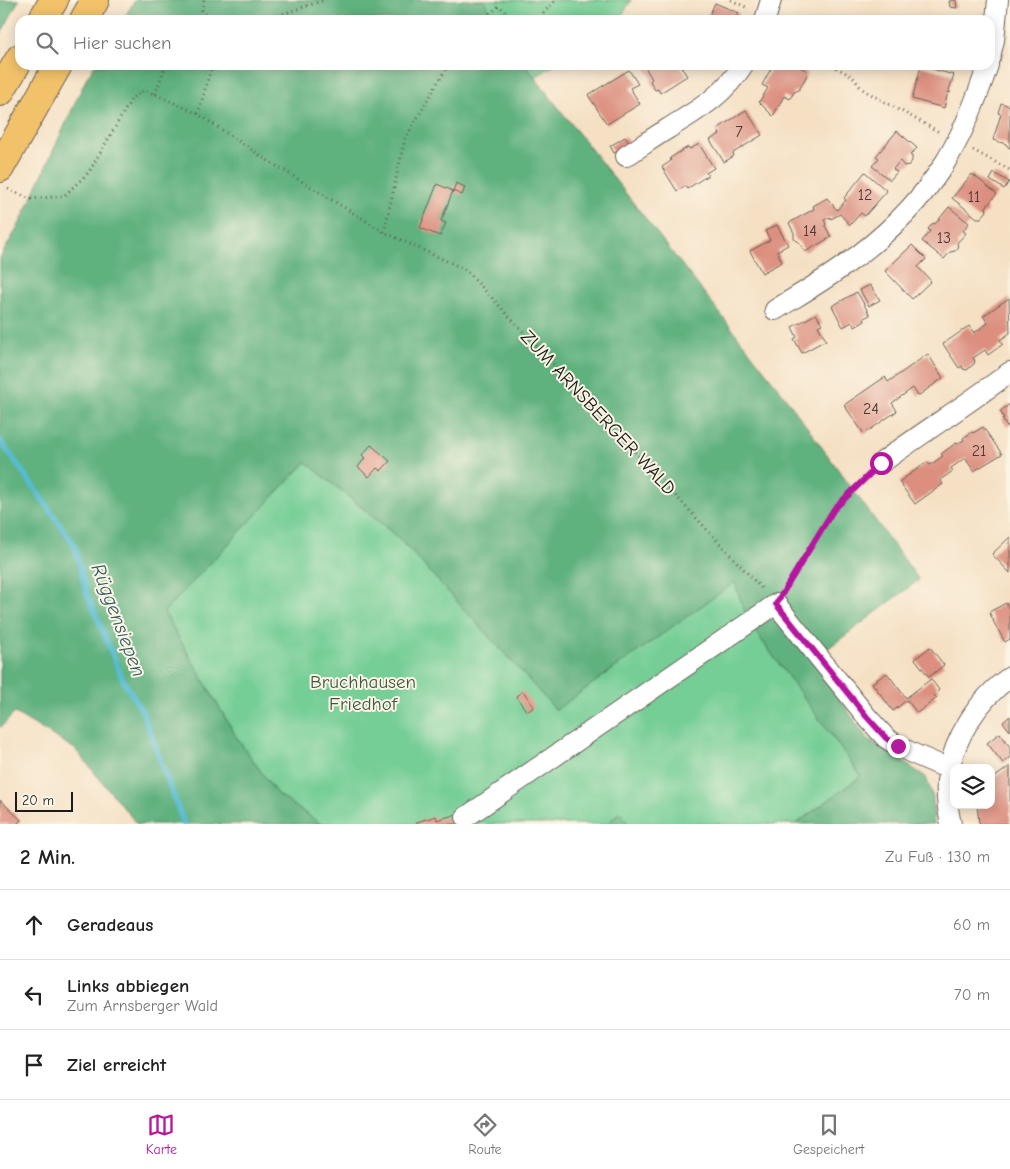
<!DOCTYPE html>
<html lang="de">
<meta charset="utf-8">
<style>
body{margin:0;font-family:"Comic Neue",sans-serif;background:#f6f6f6;color:#222}
.controls{position:absolute;right:15px;bottom:15px;display:grid;overflow:hidden;border-radius:10px;box-shadow:0 2px 12px #0003}
.controls button{width:45px;height:45px;display:grid;place-items:center;padding:0;border:0;border-bottom:1px solid #e0e0e0;background:#fff;color:#222;font:25px sans-serif}
.scale{position:absolute;left:15px;bottom:12px;width:58px;box-sizing:border-box;padding-left:5px;border:2px solid #1c1c1c;border-top:0;font-size:14px;line-height:18px;white-space:nowrap;color:#1c1c1c;-webkit-text-stroke:4px #fcf5e5;paint-order:stroke}
.stop{position:absolute;width:15px;height:15px;margin:-11px;border:4px solid #b5179e;border-radius:50%;background:#fff}
.stop.end{background:#b5179e;border-color:#fff;box-shadow:0 1px 5px #0008}
.list{margin:0;padding:0;list-style:none}
h2{display:flex;justify-content:space-between;align-items:center;height:65px;margin:0;padding:0 20px;font-size:21px}
h2 small{font-size:16px;font-weight:400;color:#767676}
.list li{display:grid;grid-template-columns:32px 1fr auto;gap:15px;align-items:center;box-sizing:border-box;height:70px;padding:0 20px;border-top:1px solid #e0e0e0}
.list b{display:block;font-size:19px;white-space:nowrap}
.list p{margin:0;font-size:16px;white-space:nowrap;color:#767676}
.list em{font-size:16px;font-style:normal;color:#767676}
.icon{flex:none;width:28px;height:28px;fill:none;stroke:currentColor;stroke-width:2;stroke-linecap:round;stroke-linejoin:round}
.map{position:relative;flex:none;width:1010px;height:824px;overflow:hidden}
.search{position:absolute;background:#fff;box-shadow:0 2px 12px #0003;left:15px;right:15px;top:15px;height:55px;display:flex;align-items:center;gap:12px;box-sizing:border-box;padding:0 18px;border-radius:15px;color:#767676;font-size:19px}
.sheet{height:275px;background:#fff}
nav{display:flex;justify-content:space-around;align-items:center;box-sizing:border-box;height:70px;border-top:1px solid #e0e0e0;background:#fff;font-size:14px;color:#767676}
nav a{display:grid;justify-items:center;gap:2px}
nav .on{color:#b5179e}
.map>svg:first-child{display:block}
</style>
<div class="map">
<svg width="1010" height="824" viewBox="0 0 1010 824">
<rect width="100%" height="100%" fill="#fcf5e5"/>
<filter id="ink" filterUnits="userSpaceOnUse"><feTurbulence type="fractalNoise" baseFrequency=".02" numOctaves="2"/><feDisplacementMap in="SourceGraphic" scale="10" xChannelSelector="R" yChannelSelector="G"/><feConvolveMatrix kernelMatrix="1 2 1 2 8 2 1 2 1" color-interpolation-filters="sRGB"/></filter>
<filter id="wash" filterUnits="userSpaceOnUse"><feTurbulence type="fractalNoise" baseFrequency=".0096" numOctaves="4" result="noise"/><feDisplacementMap in="SourceGraphic" scale="20" xChannelSelector="R" yChannelSelector="G"/><feGaussianBlur stdDeviation="1.12" result="paint"/><feColorMatrix in="noise" values="0 0 0 0 0 0 0 0 0 0 0 0 0 0 0 0 0 1.4 0 .05"/><feComposite in="paint" operator="in"/></filter>
<g filter="url(#wash)">
<rect width="100%" height="100%" fill="#f5e0c4"/>
<path fill="#74ce95" stroke="#487558" d="M485,0H631L619,20H493Z
M525,65H554L535,77Z
M306,462L399,538L556,709L735,582L742,605L752,627L861,776L796,824H628L619,813L607,824H321L277,794L237,738L164,612Z"/>
<path fill="#5fb17e" stroke="#3e664d" d="M0,0H19L0,36Z
M135,0H485L493,20H123Z
M95,65H525L777,386L919,580L826,650L813,661L867,738L926,777L933,797L934,824H796L861,776L752,627L742,605L735,582L556,710L399,538L306,462L164,612L237,738L277,794L321,824H137L75,749L15,713L0,728V258L20,223L87,77Z
M620,812L628,824H607Z"/>
<g fill="none" stroke-linecap="round" stroke-linejoin="round">
<path stroke="#56bcd4" stroke-width="5.5" d="M0,440L74,544L86,591L123,680L142,711L184,824"/>
</g>
<g id="blocks">
<path fill="#dc8f7f" d="M956,0L957,8L950,7L949,1Z
M715,3L739,13L736,20H707Z
M648,65H680L687,76L660,93L658,89L655,90L650,81L652,79L645,67Z
M773,65H796L806,70L807,75L799,90L794,92L790,99L784,96L773,116L759,102L768,88L762,85Z
M921,66L954,75L949,90L950,91V93L948,92L944,108L912,99Z
M629,70L638,84L630,88L640,104L607,124L588,95Z
M1001,103L1010,106V148L1008,147L1006,144L993,140L1001,114L998,113Z
M746,110L762,135L733,153L734,156L724,162L710,140L720,134L717,129Z
M897,131L917,148L910,155L912,156V161L909,165L904,166L900,161L893,169L897,172L890,180L872,166L879,158L876,156Z
M625,137L630,144L614,153L610,146Z
M699,144L714,168L706,173L708,175L687,189L685,186L677,191L662,167L671,161L670,158L688,147L690,149Z
M865,172L887,191L865,216L861,213L850,225L840,214L831,219L830,217L824,220L826,224L825,226L831,237L805,252L799,242L794,239V233L789,223L814,209L813,206L827,198L837,210L846,200L844,198Z
M994,173L1009,182L1004,189L990,180Z
M972,174L997,194L986,207L987,211L981,218H977L952,198Z
M456,183L465,187L462,195L453,191L441,221L446,223L440,236L420,228L437,184L453,191Z
M949,207L969,223L963,231L966,233L957,243L958,248L955,251L950,252L944,259L922,241L930,231L928,229L933,223L935,224Z
M777,225L788,245L777,251L782,262L762,273L750,251L770,240L765,231Z
M912,245L926,259L918,267L931,281L912,299L885,271Z
M870,285L880,300L869,306L860,290Z
M857,292L870,315L864,318L865,321L855,327L852,322L843,327L832,306Z
M1009,298L1010,333L1000,340L1003,344L988,355L985,350L973,358L975,361L974,364L967,370L963,369L962,366L959,368L943,344L969,326L974,333L988,323L983,316Z
M816,314L822,324L818,326L826,340L802,353L794,339L797,337L792,327Z
M928,354L943,378L918,396L913,388L892,403L897,411L864,434L844,405L885,377L888,382Z
M1010,404V425L1007,427L1002,419L1004,418L1000,411Z
M983,427L1002,454L974,471L965,458L951,468L953,471L940,480L943,484L915,504L899,482L927,462L930,465L943,456L941,454L956,443L957,444L964,440L963,438L972,432L973,433Z
M371,445L390,461L381,471L377,468L369,477L358,467L365,458L362,455Z
M1010,537V573L992,554Z
M1006,603L1010,609V639L1005,642L993,621H994L989,612Z
M930,647L944,665L929,677L915,659Z
M887,673L906,698L931,679L939,690L934,695L937,698L917,713L907,700L893,711L872,683Z
M523,691L534,707L527,712L516,696Z
M1010,716V731L1003,722Z
M1000,733L1010,747V758L1003,763L987,743Z
M1010,766V824H981L979,822L977,805H991V780Z
M0,800L21,820L17,824H0Z
M457,814L460,824H417V822L436,816L437,820Z"/>
</g>
</g>
<g filter="url(#ink)">
<use href="#blocks" fill-opacity="0" stroke="#686157" stroke-width="1"/>
<g fill="none" stroke-linecap="round" stroke-linejoin="round">
<defs>
<path id="minor" d="M765,20L771,0
M990,57L994,40L998,0
M626,156C640,147 654,137 669,128C699,109 723,96 743,65
M775,310C799,295 823,281 845,265C882,239 916,206 941,169C962,137 976,101 988,65
M881,463C923,432 968,404 1010,372
M466,817L776,604L867,717L886,738L898,746L914,754L949,769
M951,824C948,811 946,795 947,781C952,741 977,700 1010,677"/>
<path id="highway" d="M42,20L54,0
M84,20L95,0
M0,92L20,58
M0,168L58,65"/>
</defs>
<use href="#minor" stroke="#686157" stroke-width="22"/>
<use href="#highway" stroke="#686157" stroke-width="30"/>
<path stroke="#686157" stroke-width="3" stroke-dasharray="1 4" stroke-linecap="butt" d="M204,0L202,10L210,20
M731,0L748,8
M264,20L325,0
M482,20L499,6L515,20
M536,20L556,0
M832,65L853,77L861,88L867,92L941,133
M155,94L166,65
M198,114L212,65
M973,150L1010,170
M8,189L30,199L64,196L89,172L132,98L143,91L155,94L198,114L267,160L384,232L466,270L763,590
M384,232L405,139L448,65
M785,589L834,509L868,476"/>
<use href="#minor" stroke="#fff" stroke-width="20"/>
<use href="#highway" stroke="#f2c26a" stroke-width="28"/>
</g>
</g>
<g fill="none" stroke-linecap="round" stroke-linejoin="round" filter="url(#ink)">
<path stroke="#b5179e" stroke-width="6" d="M881,463L834,509L776,604L867,717L886,738L898,746"/>
</g>
<g text-anchor="middle" stroke-width="4" stroke-linejoin="round" paint-order="stroke">
<g font-size="16" fill="#4c3935">
<text x="739" y="137">7</text>
<text x="865" y="200">12</text>
<text x="974" y="202">11</text>
<text x="810" y="236">14</text>
<text x="944" y="243">13</text>
<text x="871" y="414">24</text>
<text x="979" y="456">21</text>
</g>
<g font-size="19" fill="#1c1c1c" stroke="#fcf5e5">
<text transform="translate(599 412) rotate(47)" y="7">ZUM ARNSBERGER WALD</text>
</g>
<g font-size="19" fill="#3b5a46" stroke="#fcf5e5">
<text x="363" y="688">Bruchhausen<tspan x="363" dy="22">Friedhof</tspan></text>
</g>
<g font-size="20" font-style="italic" fill="#335c66" stroke="#fcf5e5">
<text transform="translate(119 620) rotate(69)" y="7">Rüggensiepen</text>
</g>
</g>
</svg>
<div class="controls">
<button><svg class="icon" aria-label="layers" viewBox="0 0 24 24"><path d="M12 4l9 5-9 5-9-5zM3 14l9 5 9-5"/></svg></button>
</div>
<div class="scale">20 m</div>
<div class="stop" style="left:881px;top:463px"></div>
<div class="stop end" style="left:898px;top:746px"></div>
<div class="search"><svg class="icon" aria-label="search" viewBox="0 0 24 24"><circle cx="10" cy="10" r="6"/><path d="M15 15l6 6"/></svg>Hier suchen</div>
</div>
<section class="sheet">
<h2>2 Min.<small>Zu Fuß · 130 m</small></h2>
<ul class="list">
<li><svg class="icon" aria-label="ahead" viewBox="0 0 24 24"><path d="M12 20V5M6 11l6-6 6 6"/></svg><div><b>Geradeaus</b></div><em>60 m</em></li>
<li><svg class="icon" aria-label="left" viewBox="0 0 24 24"><path d="M17 20v-9H6M10 6l-5 5 5 5"/></svg><div><b>Links abbiegen</b><p>Zum Arnsberger Wald</p></div><em>70 m</em></li>
<li><svg class="icon" aria-label="arrive" viewBox="0 0 24 24"><path d="M6 21V4h12l-3 4 3 4H6"/></svg><div><b>Ziel erreicht</b></div></li>
</ul>
</section>
<nav>
<a class="on"><svg class="icon" aria-label="map" viewBox="0 0 24 24"><path d="M3 6l6-2 6 2 6-2v14l-6 2-6-2-6 2zM9 4v14M15 6v14"/></svg>Karte</a>
<a><svg class="icon" aria-label="directions" viewBox="0 0 24 24"><path d="M12 3l9 9-9 9-9-9zM9 14v-3h6M13 9l2 2-2 2"/></svg>Route</a>
<a><svg class="icon" aria-label="saved" viewBox="0 0 24 24"><path d="M7 4h10v16l-5-4-5 4z"/></svg>Gespeichert</a>
</nav>
